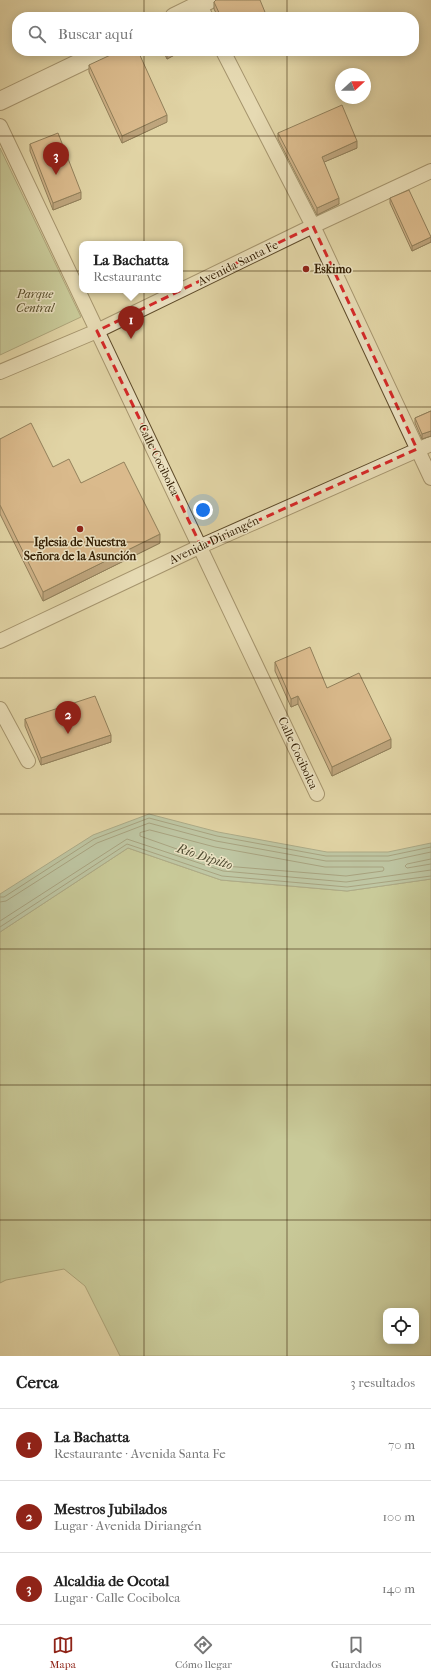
<!DOCTYPE html>
<html lang="es">
<meta charset="utf-8">
<style>
body{margin:0;font-family:"IM FELL French Canon",serif;background:#f6f6f6;color:#222}
.controls{position:absolute;right:12px;bottom:12px;display:grid;overflow:hidden;border-radius:8px;box-shadow:0 2px 10px #0003}
.controls button{width:36px;height:36px;display:grid;place-items:center;padding:0;border:0;border-bottom:1px solid #e0e0e0;background:#fff;color:#222;font:20px sans-serif}
.compass{position:absolute;left:335px;top:68px;width:36px;height:36px;border-radius:50%;background:#fff;box-shadow:0 2px 10px #0003;rotate:69deg}
.you{position:absolute;left:203px;top:510px;width:14px;height:14px;margin:-10px;border:3px solid #fff;border-radius:50%;background:#1a73e8;box-shadow:0 0 0 6px #1a73e833}
.badge{display:grid;place-items:center;width:26px;height:26px;border-radius:50%;background:#8f2418;color:#fff;font-size:13px;font-weight:700}
.pin{position:absolute;translate:-50% -33px;filter:drop-shadow(0 1px 2px #0008)}
.pin::after{content:'';position:absolute;top:21px;width:14px;height:12px;background:inherit;clip-path:polygon(0 0,100% 0,50% 100%)}
.popup{position:absolute;left:79px;top:241px;width:104px;height:52px;box-sizing:border-box;display:grid;place-content:center;border-radius:8px;background:#fff;filter:drop-shadow(0 1px 3px #0005);font-size:13px;white-space:nowrap;color:#767676}
.popup b{font-size:15px;color:#222}
.popup::after{content:'';position:absolute;left:50%;top:100%;margin-left:-8px;border:8px solid transparent;border-top-color:#fff}
.list{margin:0;padding:0;list-style:none}
h2{display:flex;justify-content:space-between;align-items:center;height:52px;margin:0;padding:0 16px;font-size:17px}
h2 small{font-size:13px;font-weight:400;color:#767676}
.list li{display:grid;grid-template-columns:26px 1fr auto;gap:12px;align-items:center;box-sizing:border-box;height:72px;padding:0 16px;border-top:1px solid #e0e0e0}
.list b{display:block;font-size:15px;white-space:nowrap}
.list p{margin:0;font-size:13px;white-space:nowrap;color:#767676}
.list em{font-size:13px;font-style:normal;color:#767676}
.icon{flex:none;width:22px;height:22px;fill:none;stroke:currentColor;stroke-width:2;stroke-linecap:round;stroke-linejoin:round}
.map{position:relative;flex:none;width:431px;height:1356px;overflow:hidden}
.search{position:absolute;background:#fff;box-shadow:0 2px 10px #0003;left:12px;right:12px;top:12px;height:44px;display:flex;align-items:center;gap:10px;box-sizing:border-box;padding:0 14px;border-radius:16px;color:#767676;font-size:15px}
.sheet{height:268px;background:#fff}
nav{display:flex;justify-content:space-around;align-items:center;box-sizing:border-box;height:56px;border-top:1px solid #e0e0e0;background:#fff;font-size:11px;color:#767676}
nav a{display:grid;justify-items:center;gap:2px}
nav .on{color:#8f2418}
.map>svg:first-child{display:block}
</style>
<div class="map">
<svg width="431" height="1356" viewBox="0 0 431 1356">
<rect width="100%" height="100%" fill="#e1d4a5"/>
<filter id="stains"><feTurbulence type="fractalNoise" baseFrequency=".005" numOctaves="4"/><feColorMatrix values="0 0 0 0 .2 0 0 0 0 .09 0 0 0 0 .02 0 0 0 .5 -.17"/></filter>
<radialGradient id="worn" r=".72"><stop offset=".6" stop-color="#630" stop-opacity="0"/><stop offset="1" stop-color="#630" stop-opacity=".3"/></radialGradient>
<path fill="#acbe8b" stroke="#6e6d46" fill-rule="evenodd" d="M0,148L81,317L0,355Z
M128,848L221,880L347,891L431,879V1356H120L85,1286L64,1269L6,1280L0,1283V932ZM386,1311H416V1341H386Z"/>
<path fill="#95b8a3" stroke="#6d7a62" d="M149,814L218,832L327,852H388L431,843V879L347,891L221,880L128,848L0,932V894L93,835Z"/>
<g fill="none" stroke-linecap="round" stroke-linejoin="round">
<path stroke="#636a52" stroke-width="1" d="M150,830L215,847L325,867H383L384,869L383,871L346,876L225,866L140,836V833Z
M431,859L407,864L405,866L407,868L431,864
M0,897H4L94,839L149,818L217,836L326,856H388L431,847
M0,902L6,901L97,843L149,823L216,841L326,861H389L431,852
M0,921L127,839L223,871L346,882L431,870
M0,927L127,844L222,876L347,887L431,876"/>
<defs>
<path id="minor" d="M197,0L206,17
M223,51L313,226L431,478
M0,126L317,794
M0,372L97,331L313,226L431,171
M0,641L201,546L431,444
M0,709L28,761"/>
<path id="tertiary" d="M174,17L209,0
M0,101L104,51"/>
</defs>
<use href="#minor" stroke="#5d4a29" stroke-width="16"/>
<use href="#tertiary" stroke="#5d4a29" stroke-width="20"/>
<use href="#minor" stroke="#ece3c4" stroke-width="14"/>
<use href="#tertiary" stroke="#ece3c4" stroke-width="18"/>
</g>
<path fill="#b3865f" stroke="#311c00" d="M214,2L267,17H218L214,9Z
M163,51H182L167,59Z
M89,65L167,122L122,143L89,72Z
M278,133L357,148L324,162L339,204L317,215L278,139Z
M30,144L81,199L53,210L30,151Z
M390,198L431,242L412,251L390,203Z
M431,411V436L422,439L415,423V418Z
M0,439L53,467L81,483L160,543L43,601L0,514Z
M275,662L327,688L391,748L332,776L298,704L291,707L275,671Z
M25,719L111,742L41,765L25,726Z"/>
<path fill="#926d4d" stroke="#311c00" d="M173,51H182L167,59V54Z
M167,115V122L122,143V136Z
M357,141V148L322,163V157Z
M81,192V199L53,210V203Z
M339,198V204L317,215V208Z
M431,237V242L412,251V246Z
M431,431V436L422,439V434Z
M160,534V543L43,601V592Z
M298,696V704L291,707V699Z
M111,735V742L41,765V758Z
M391,739V748L332,776V767Z"/>
<path fill="#d09c6e" stroke="#311c00" d="M216,0H260L267,17H221L214,2Z
M119,51H138L167,115L122,136L89,65Z
M166,51H173L167,54Z
M342,105L357,141L322,157L339,198L317,208L278,133Z
M58,133L81,192L53,203L30,144Z
M409,190L431,237L412,246L390,198Z
M431,411V431L422,434L415,418Z
M31,423L53,467L69,459L81,483L124,462L160,534L43,592L0,505V439Z
M310,647L327,688L359,673L391,739L332,767L298,696L291,699L275,662Z
M95,696L111,735L41,758L25,719Z"/>
<path d="M0 0H431V1356H0ZM313,226L417,449L201,546L97,331Z" fill="#e1d4a5" fill-opacity=".55" fill-rule="evenodd"/>
<path fill="none" stroke="#d62828" stroke-width="3" stroke-dasharray="8 5" stroke-linejoin="round" d="M313,226L417,449L201,546L97,331Z"/>
<path fill="none" stroke="#311c00" stroke-width="1" stroke-opacity="0.55" d="M144,0V17M287,0V17M144,51V1356M287,51V1356M0,136H431M0,271H431M0,407H431M0,542H431M0,678H431M0,814H431M0,949H431M0,1085H431M0,1220H431"/>
<g fill="#8f2418" stroke="#ece3c4" stroke-width="1.5">
<circle cx="306" cy="269" r="4"/>
<circle cx="80" cy="529" r="4"/>
</g>
<g text-anchor="middle" stroke-width="3" stroke-linejoin="round" paint-order="stroke">
<g font-size="12" fill="#311c00" stroke="#ece3c4">
<text transform="translate(238 263) rotate(-26)" y="4">Avenida Santa Fe</text>
<text transform="translate(159 460) rotate(64)" y="4">Calle Cocibolca</text>
<text transform="translate(214 540) rotate(-25)" y="4">Avenida Diriangén</text>
<text transform="translate(298 753) rotate(65)" y="4">Calle Cocibolca</text>
</g>
<g font-size="12" font-weight="bold" fill="#311c00" stroke="#ece3c4" text-anchor="start">
<text x="314" y="273">Eskimo</text>
<text x="80" y="546" text-anchor="middle">Iglesia de Nuestra<tspan x="80" dy="14">Señora de la Asunción</tspan></text>
</g>
<g font-size="12" font-style="italic" fill="#564d2a" stroke="#ece3c4">
<text x="35" y="298">Parque<tspan x="35" dy="14">Central</tspan></text>
</g>
<g font-size="13" font-style="italic" fill="#4f4b31" stroke="#ece3c4">
<text transform="translate(205 856) rotate(18)" y="5">Río Dipilto</text>
</g>
</g>
<rect width="100%" height="100%" filter="url(#stains)"/>
<rect width="100%" height="100%" fill="url(#worn)"/>
</svg>
<div class="controls">
<button><svg class="icon" aria-label="locate" viewBox="0 0 24 24"><circle cx="12" cy="12" r="6"/><path d="M12 2v4M12 18v4M2 12h4M18 12h4"/></svg></button>
</div>
<svg class="compass" viewBox="-18 -18 36 36"><path d="M0-13l5 13h-10z" fill="#e53935"/><path d="M0 13l5-13h-10z" fill="#767676"/></svg>
<div class="you"></div>
<div class="pin badge" style="left:131px;top:339px">1</div>
<div class="popup"><b>La Bachatta</b>Restaurante</div>
<div class="pin badge" style="left:68px;top:734px">2</div>
<div class="pin badge" style="left:56px;top:175px">3</div>
<div class="search"><svg class="icon" aria-label="search" viewBox="0 0 24 24"><circle cx="10" cy="10" r="6"/><path d="M15 15l6 6"/></svg>Buscar aquí</div>
</div>
<section class="sheet">
<h2>Cerca<small>3 resultados</small></h2>
<ul class="list">
<li><span class="badge">1</span><div><b>La Bachatta</b><p>Restaurante · Avenida Santa Fe</p></div><em>70 m</em></li>
<li><span class="badge">2</span><div><b>Mestros Jubilados</b><p>Lugar · Avenida Diriangén</p></div><em>100 m</em></li>
<li><span class="badge">3</span><div><b>Alcaldia de Ocotal</b><p>Lugar · Calle Cocibolca</p></div><em>140 m</em></li>
</ul>
</section>
<nav>
<a class="on"><svg class="icon" aria-label="map" viewBox="0 0 24 24"><path d="M3 6l6-2 6 2 6-2v14l-6 2-6-2-6 2zM9 4v14M15 6v14"/></svg>Mapa</a>
<a><svg class="icon" aria-label="directions" viewBox="0 0 24 24"><path d="M12 3l9 9-9 9-9-9zM9 14v-3h6M13 9l2 2-2 2"/></svg>Cómo llegar</a>
<a><svg class="icon" aria-label="saved" viewBox="0 0 24 24"><path d="M7 4h10v16l-5-4-5 4z"/></svg>Guardados</a>
</nav>
